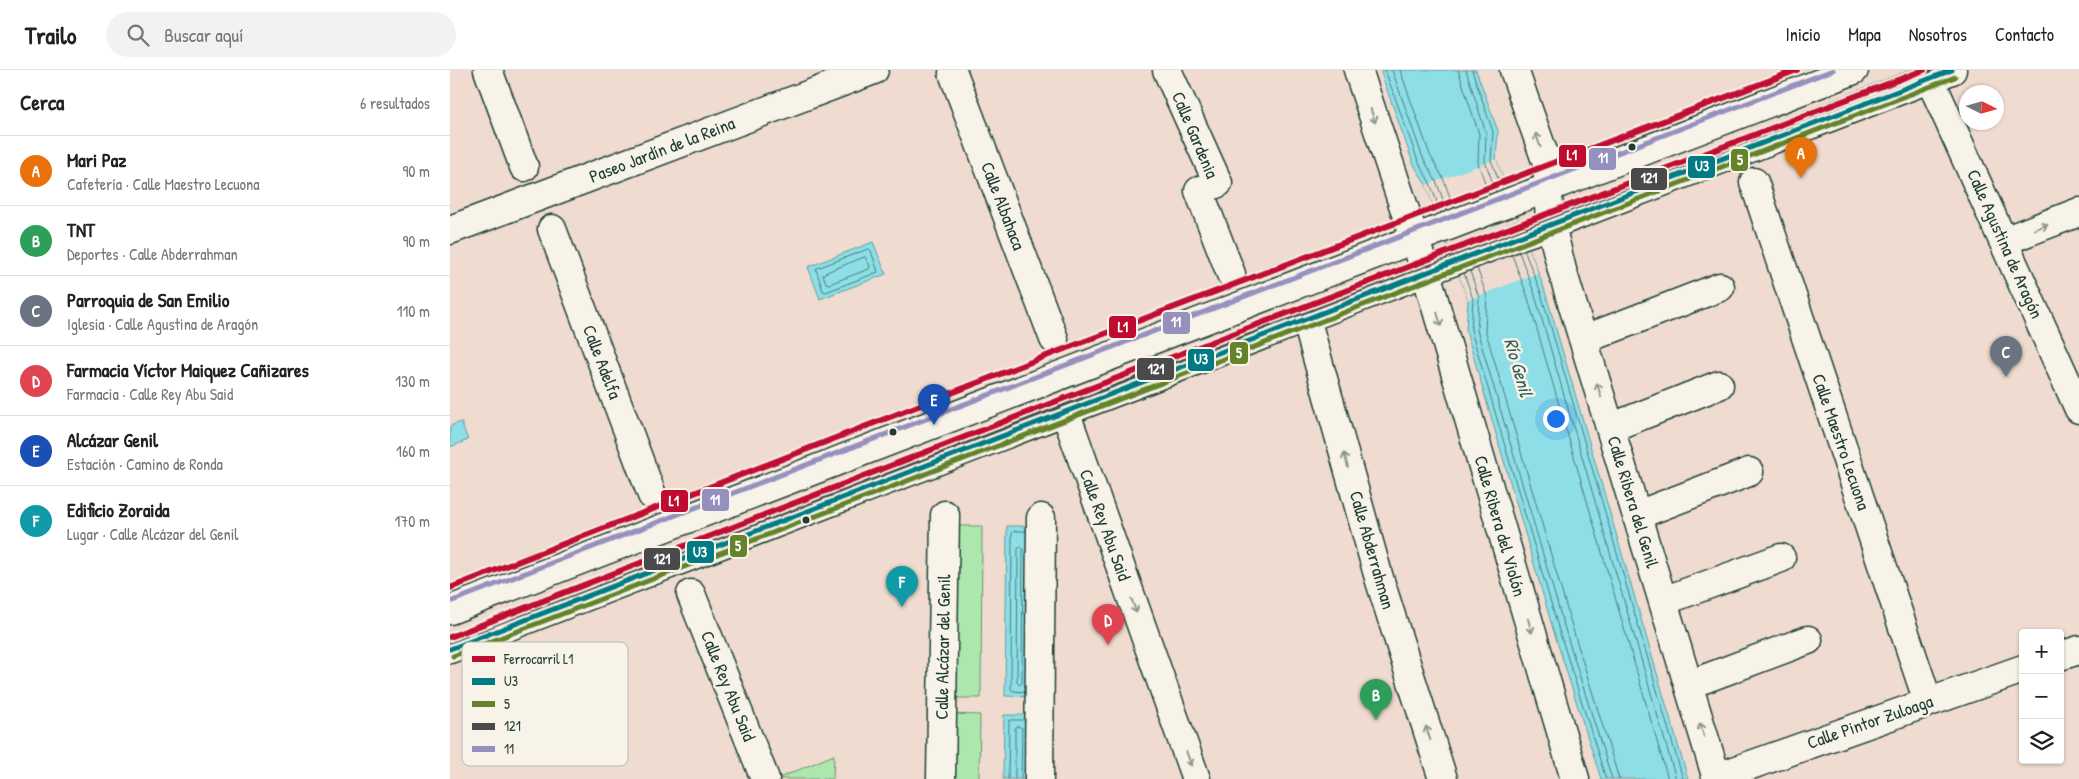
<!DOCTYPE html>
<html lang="es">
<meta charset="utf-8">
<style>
body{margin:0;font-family:"Patrick Hand",sans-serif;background:#f2f2f2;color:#222}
.controls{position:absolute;right:15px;bottom:15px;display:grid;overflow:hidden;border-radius:5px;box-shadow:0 1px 4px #0004}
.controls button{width:45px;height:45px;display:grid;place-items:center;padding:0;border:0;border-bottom:1px solid #e0e0e0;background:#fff;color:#222;font:25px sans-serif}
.compass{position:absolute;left:1509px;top:15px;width:45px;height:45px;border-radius:50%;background:#fff;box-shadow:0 1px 4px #0004;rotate:95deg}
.you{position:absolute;left:1105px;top:348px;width:18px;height:18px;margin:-12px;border:4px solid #fff;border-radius:50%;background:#1a73e8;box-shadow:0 0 0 8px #1a73e833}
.badge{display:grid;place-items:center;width:32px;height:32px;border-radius:50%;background:#db2777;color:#fff;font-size:16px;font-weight:700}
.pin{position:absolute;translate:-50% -41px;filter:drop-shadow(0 1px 2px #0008)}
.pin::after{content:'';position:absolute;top:26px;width:18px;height:15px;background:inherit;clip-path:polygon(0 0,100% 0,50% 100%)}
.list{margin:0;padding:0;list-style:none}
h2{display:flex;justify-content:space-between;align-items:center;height:65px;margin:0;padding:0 20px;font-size:21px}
h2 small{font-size:16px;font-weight:400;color:#767676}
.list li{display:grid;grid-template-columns:32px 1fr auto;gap:15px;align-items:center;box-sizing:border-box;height:70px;padding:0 20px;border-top:1px solid #e0e0e0}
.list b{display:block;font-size:19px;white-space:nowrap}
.list p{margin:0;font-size:16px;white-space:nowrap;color:#767676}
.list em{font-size:16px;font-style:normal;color:#767676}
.icon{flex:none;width:28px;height:28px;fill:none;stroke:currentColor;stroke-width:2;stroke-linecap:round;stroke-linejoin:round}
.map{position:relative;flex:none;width:1629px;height:709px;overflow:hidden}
header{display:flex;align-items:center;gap:30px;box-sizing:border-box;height:70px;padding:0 25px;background:#fff;border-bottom:1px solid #e0e0e0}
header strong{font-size:24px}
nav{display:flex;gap:28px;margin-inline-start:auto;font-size:18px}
.search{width:350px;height:45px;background:#f2f2f2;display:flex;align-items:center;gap:12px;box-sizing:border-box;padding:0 18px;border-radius:28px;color:#767676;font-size:19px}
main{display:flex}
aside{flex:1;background:#fff}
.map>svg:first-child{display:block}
</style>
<header>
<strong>Trailo</strong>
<div class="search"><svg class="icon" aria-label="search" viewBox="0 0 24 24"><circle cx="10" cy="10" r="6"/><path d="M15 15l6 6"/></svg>Buscar aquí</div>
<nav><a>Inicio</a><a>Mapa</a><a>Nosotros</a><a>Contacto</a></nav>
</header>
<main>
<aside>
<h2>Cerca<small>6 resultados</small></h2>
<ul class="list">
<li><span class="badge" style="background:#e8710a">A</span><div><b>Mari Paz</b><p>Cafetería · Calle Maestro Lecuona</p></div><em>90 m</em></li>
<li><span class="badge" style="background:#2e9e5b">B</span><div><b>TNT</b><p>Deportes · Calle Abderrahman</p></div><em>90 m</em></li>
<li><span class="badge" style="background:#6b7280">C</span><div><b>Parroquia de San Emilio</b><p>Iglesia · Calle Agustina de Aragón</p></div><em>110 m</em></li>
<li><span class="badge" style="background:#e0444e">D</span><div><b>Farmacia Víctor Maiquez Cañizares</b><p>Farmacia · Calle Rey Abu Said</p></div><em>130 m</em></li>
<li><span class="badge" style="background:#1a4fb4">E</span><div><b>Alcázar Genil</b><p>Estación · Camino de Ronda</p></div><em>160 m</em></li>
<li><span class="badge" style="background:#0f9aa8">F</span><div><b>Edificio Zoraida</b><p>Lugar · Calle Alcázar del Genil</p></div><em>170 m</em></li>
</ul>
</aside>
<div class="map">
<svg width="1629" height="709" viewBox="0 0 1629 709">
<rect width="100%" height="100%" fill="#efdbcf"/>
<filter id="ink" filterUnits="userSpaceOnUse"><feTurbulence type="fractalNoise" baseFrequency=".02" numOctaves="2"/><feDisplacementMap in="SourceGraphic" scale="10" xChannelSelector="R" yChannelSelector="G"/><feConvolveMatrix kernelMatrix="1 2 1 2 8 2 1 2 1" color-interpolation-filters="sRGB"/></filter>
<g filter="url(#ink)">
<path fill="#ace8ae" stroke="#669271" d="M502,456H532L531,628H500Z
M500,644L530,645L529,709H500Z
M384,685L383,709H329V708Z"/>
<path fill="#8ddee7" stroke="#619e9f" d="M930,0H1026L1048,61L1046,89L1094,218L1238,709H1151L1103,559L1016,261L1018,230L976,115L963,93Z
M423,172L436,204L370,229L358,197Z
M11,352L18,370L0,377V356Z
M557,456H585L583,627L555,626Z
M554,645H583L582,709H553Z"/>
<path fill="#efdbcf" d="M1046,89L1088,203L1018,230L976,115Z"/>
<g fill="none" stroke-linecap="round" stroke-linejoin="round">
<path stroke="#4b7d7c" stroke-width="1" d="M935,0L968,91L980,113L991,143
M942,0L973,88L986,111L997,140
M950,0L980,85L993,108L1004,138
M1008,0L1029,64L1028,93L1039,124
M1016,0L1036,63L1035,91L1046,122
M1022,0L1043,62L1041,90L1052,119
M419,179L421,181L428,202L376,222L373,221L366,199Z
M1074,180L1090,220L1233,709
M1069,182L1084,222L1226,709
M1062,185L1077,225L1218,709
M415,187L420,196L419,199L379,214L376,213L373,205L375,203Z
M1027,198L1037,227L1035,259L1121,553L1169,709
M1020,201L1029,228L1027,260L1114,556L1162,709
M1014,203L1023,229L1021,260L1108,557L1156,709
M571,477L573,479L572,613L569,615L567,613L568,479Z
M575,622L563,621L561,619L562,463L564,461H576
M558,709L559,651L561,650H574
M565,709V658L568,656L572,658L571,709"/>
<defs>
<path id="street" d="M38,0L74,97
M717,0L768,113L749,121L781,204
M503,3L604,269
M1304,112L1478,632
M102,159L202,425
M1554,171L1629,142
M976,203L1125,709
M856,248L929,508L993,709
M1143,266L1270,217
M615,341L746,709
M1170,354L1269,315
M1198,441L1299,402
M241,524L315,709
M1227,526L1331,488
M1610,586L1629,580
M1254,609L1358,570
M1267,707L1573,599
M491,709L495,445
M589,709L591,448"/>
<path id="secondary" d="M908,0L976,203
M1064,0L1099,99L1097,117L1101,155L1112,200L1267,709
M1480,9L1629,339
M0,160L424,0"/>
<path id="primary" d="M0,540L1404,0
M0,579L1074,164L1101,155L1502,0"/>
</defs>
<use href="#street" stroke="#1f3d34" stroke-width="31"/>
<use href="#secondary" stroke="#1f3d34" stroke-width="31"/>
<use href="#primary" stroke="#1f3d34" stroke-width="31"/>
<use href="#street" stroke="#f7f3e8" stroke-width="28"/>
<use href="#secondary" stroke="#f7f3e8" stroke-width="28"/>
<use href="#primary" stroke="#f7f3e8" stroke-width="28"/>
<defs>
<path id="bus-1" d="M0,579L1502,0"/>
<path id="bus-2" d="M3,586L1505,7"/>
<path id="bus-3" d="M0,571L1481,0"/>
<path id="bus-4" d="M0,532L1383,0"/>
</defs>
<use href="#bus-1" stroke="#f7f3e8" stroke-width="9"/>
<use href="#bus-2" stroke="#f7f3e8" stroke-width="9"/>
<use href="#bus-3" stroke="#f7f3e8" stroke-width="9"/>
<use href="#bus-4" stroke="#f7f3e8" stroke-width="9"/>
<use href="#bus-1" stroke="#007b83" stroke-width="5"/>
<use href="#bus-2" stroke="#64832a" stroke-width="5"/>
<use href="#bus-3" stroke="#4a4a4a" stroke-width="5"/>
<use href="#bus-4" stroke="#9690bf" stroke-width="5"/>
<defs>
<path id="rail-1" d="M0,518L604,283L1347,0
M0,567L620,326L1474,0"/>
</defs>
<use href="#rail-1" stroke="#f7f3e8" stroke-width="10"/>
<use href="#rail-1" stroke="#c00b31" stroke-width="6"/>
</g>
<defs><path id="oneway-shaft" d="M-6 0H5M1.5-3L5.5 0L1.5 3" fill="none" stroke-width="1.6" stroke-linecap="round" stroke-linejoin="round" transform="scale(1.25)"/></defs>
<g stroke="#8b988e">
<use href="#oneway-shaft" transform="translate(923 46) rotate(72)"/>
<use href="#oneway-shaft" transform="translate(1088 70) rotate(-109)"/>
<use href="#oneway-shaft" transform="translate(1591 157) rotate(-21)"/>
<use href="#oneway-shaft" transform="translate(989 249) rotate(74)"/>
<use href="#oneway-shaft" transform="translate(1149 320) rotate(-107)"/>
<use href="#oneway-shaft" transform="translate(896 390) rotate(-105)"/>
<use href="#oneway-shaft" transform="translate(684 536) rotate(70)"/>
<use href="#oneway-shaft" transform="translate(1080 556) rotate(74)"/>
<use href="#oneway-shaft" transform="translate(1252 660) rotate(-107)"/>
<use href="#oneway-shaft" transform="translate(978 663) rotate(-108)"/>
<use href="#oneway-shaft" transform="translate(739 689) rotate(70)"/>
</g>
</g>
<g fill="#1f3d34" stroke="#f7f3e8" stroke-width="2">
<circle cx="1182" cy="77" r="4.5"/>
<circle cx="443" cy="362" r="4.5"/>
<circle cx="356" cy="450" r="4.5"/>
</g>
<g text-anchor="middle" stroke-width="5" stroke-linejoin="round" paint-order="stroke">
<g font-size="18" fill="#1f3d34" stroke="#f7f3e8">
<text transform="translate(745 65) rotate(67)" y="6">Calle Gardenia</text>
<text transform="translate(212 80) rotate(-21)" y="6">Paseo Jardín de la Reina</text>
<text transform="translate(553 136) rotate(69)" y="6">Calle Albahaca</text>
<text transform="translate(1555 174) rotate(66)" y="6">Calle Agustina de Aragón</text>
<text transform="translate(152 292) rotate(69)" y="6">Calle Adelfa</text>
<text transform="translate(1391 372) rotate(71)" y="6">Calle Maestro Lecuona</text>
<text transform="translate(1183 432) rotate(73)" y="6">Calle Ribera del Genil</text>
<text transform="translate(655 455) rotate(70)" y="6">Calle Rey Abu Said</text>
<text transform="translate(1050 456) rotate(74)" y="6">Calle Ribera del Violón</text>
<text transform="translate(922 480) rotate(74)" y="6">Calle Abderrahman</text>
<text transform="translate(493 577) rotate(-89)" y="6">Calle Alcázar del Genil</text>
<text transform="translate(278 616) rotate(68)" y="6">Calle Rey Abu Said</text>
<text transform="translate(1420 652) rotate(-19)" y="6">Calle Pintor Zuloaga</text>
</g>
<g font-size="19" font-style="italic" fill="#355d58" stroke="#f7f3e8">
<text transform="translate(1069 297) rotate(74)" y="7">Río Genil</text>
</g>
</g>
<rect x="12" y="572" width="166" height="124" rx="8" fill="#f7f3e8" stroke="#b6bcb2" stroke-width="1"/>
<rect x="22" y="586" width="23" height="6" fill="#c00b31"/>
<rect x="22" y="608" width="23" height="7" fill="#007b83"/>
<rect x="22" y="631" width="23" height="6" fill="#64832a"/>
<rect x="22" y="653" width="23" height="7" fill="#4a4a4a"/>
<rect x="22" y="676" width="23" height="6" fill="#9690bf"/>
<g font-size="14" fill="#1f3d34">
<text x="54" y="594">Ferrocarril L1</text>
<text x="54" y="616">U3</text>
<text x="54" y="639">5</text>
<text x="54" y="661">121</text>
<text x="54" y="684">11</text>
</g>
<g stroke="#f7f3e8" stroke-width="2">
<rect x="1108" y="74" width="29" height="24" rx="5" fill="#c00b31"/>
<rect x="1138" y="77" width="29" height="24" rx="5" fill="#9690bf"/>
<rect x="1280" y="78" width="19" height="24" rx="5" fill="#64832a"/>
<rect x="1237" y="85" width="29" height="24" rx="5" fill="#007b83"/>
<rect x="1180" y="97" width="38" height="24" rx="5" fill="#4a4a4a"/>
<rect x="712" y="241" width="29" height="24" rx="5" fill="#9690bf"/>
<rect x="658" y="245" width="29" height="24" rx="5" fill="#c00b31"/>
<rect x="779" y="271" width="20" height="24" rx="5" fill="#64832a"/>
<rect x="737" y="278" width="28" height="24" rx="5" fill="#007b83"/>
<rect x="686" y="287" width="39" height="24" rx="5" fill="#4a4a4a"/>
<rect x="251" y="418" width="29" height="24" rx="5" fill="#9690bf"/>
<rect x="210" y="419" width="29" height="24" rx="5" fill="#c00b31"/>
<rect x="279" y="464" width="19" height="24" rx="5" fill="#64832a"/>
<rect x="236" y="470" width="29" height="24" rx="5" fill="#007b83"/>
<rect x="193" y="477" width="38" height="24" rx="5" fill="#4a4a4a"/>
</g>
<g font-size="14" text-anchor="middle" font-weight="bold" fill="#fff">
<text x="1122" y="90">L1</text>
<text x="1153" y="93">11</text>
<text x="1290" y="95">5</text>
<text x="1252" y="101">U3</text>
<text x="1199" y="113">121</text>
<text x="726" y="257">11</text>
<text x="673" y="262">L1</text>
<text x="789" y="288">5</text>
<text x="751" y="294">U3</text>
<text x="706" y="304">121</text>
<text x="265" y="435">11</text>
<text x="224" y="436">L1</text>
<text x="288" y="481">5</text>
<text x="250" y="487">U3</text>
<text x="212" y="494">121</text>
</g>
</svg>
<div class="controls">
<button>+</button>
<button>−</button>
<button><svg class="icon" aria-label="layers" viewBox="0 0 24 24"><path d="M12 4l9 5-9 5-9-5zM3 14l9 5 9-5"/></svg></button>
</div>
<svg class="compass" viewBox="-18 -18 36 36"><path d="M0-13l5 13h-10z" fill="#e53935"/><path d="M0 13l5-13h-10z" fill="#767676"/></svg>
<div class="you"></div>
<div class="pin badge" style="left:1351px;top:108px;background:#e8710a">A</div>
<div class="pin badge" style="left:926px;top:650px;background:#2e9e5b">B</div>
<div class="pin badge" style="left:1556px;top:307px;background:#6b7280">C</div>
<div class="pin badge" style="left:658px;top:575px;background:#e0444e">D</div>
<div class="pin badge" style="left:484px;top:355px;background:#1a4fb4">E</div>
<div class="pin badge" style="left:452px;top:537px;background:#0f9aa8">F</div>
</div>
</main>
